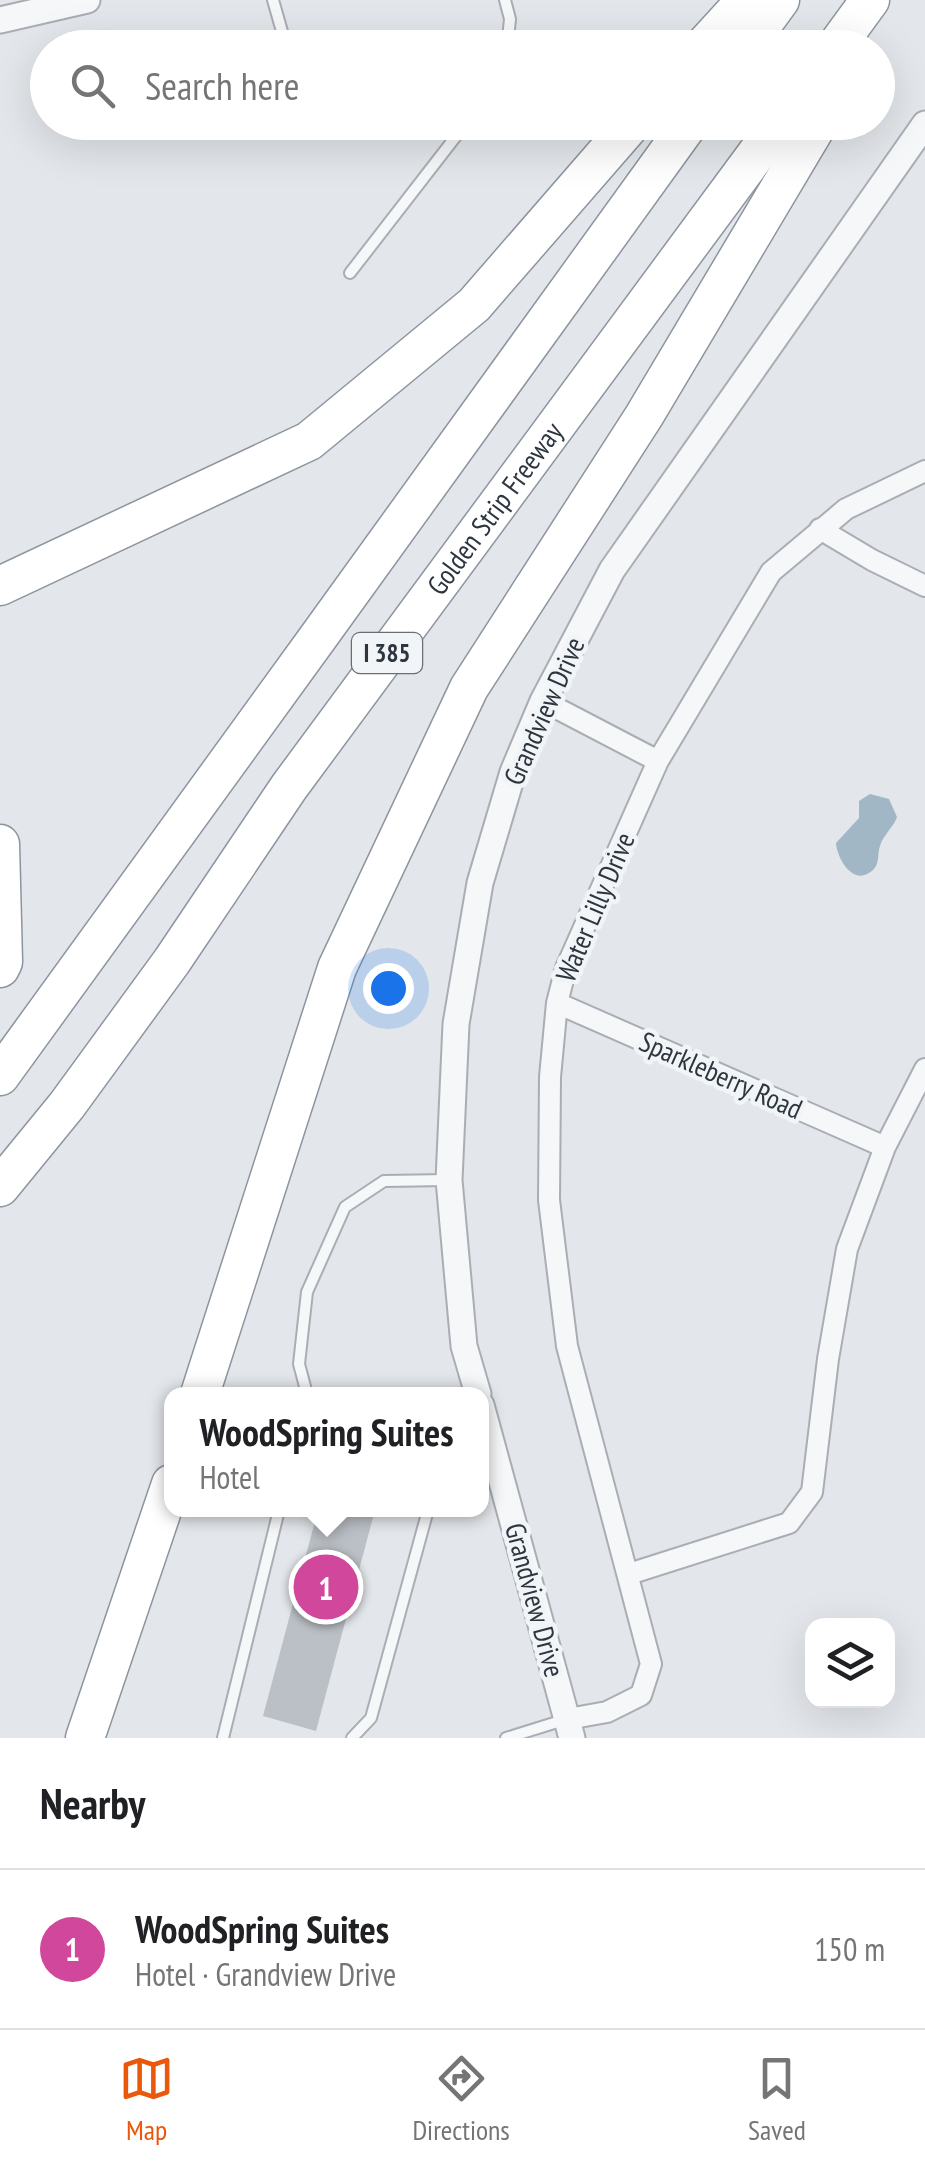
<!DOCTYPE html>
<meta charset="utf-8">
<style>
body{margin:0;font-family:"PT Sans Narrow",sans-serif;background:#f6f6f6;color:#202124}
.controls{position:absolute;right:30px;bottom:30px;display:grid;overflow:hidden;border-radius:20px;box-shadow:0 10px 40px #0002}
.controls button{width:90px;height:90px;display:grid;place-items:center;padding:0;border:0;border-bottom:2px solid #e0e0e0;background:#fff;color:#202124;font:50px sans-serif}
.you{position:absolute;left:388px;top:988px;width:35px;height:35px;margin:-25px;border:8px solid #fff;border-radius:50%;background:#1a73e8;box-shadow:0 0 0 15px #1a73e833}
.badge{display:grid;place-items:center;width:65px;height:65px;border-radius:50%;background:#ea580c;color:#fff;font-size:32px;font-weight:700}
.pin{position:absolute;translate:-50% -50%;border:5px solid #fff;box-shadow:0 2px 10px #0006}
.popup{position:absolute;left:164px;top:1387px;width:325px;height:130px;box-sizing:border-box;display:grid;place-content:center;border-radius:20px;background:#fff;filter:drop-shadow(0 2px 8px #0005);font-size:32px;white-space:nowrap;color:#757577}
.popup b{font-size:38px;color:#202124}
.popup::after{content:'';position:absolute;left:50%;top:100%;margin-left:-20px;border:20px solid transparent;border-top-color:#fff}
.list{margin:0;padding:0;list-style:none}
h2{display:flex;justify-content:space-between;align-items:center;height:130px;margin:0;padding:0 40px;font-size:42px}
h2 small{font-size:32px;font-weight:400;color:#757577}
.list li{display:grid;grid-template-columns:65px 1fr auto;gap:30px;align-items:center;box-sizing:border-box;height:160px;padding:0 40px;border-top:2px solid #e0e0e0}
.list b{display:block;font-size:38px;white-space:nowrap}
.list p{margin:0;font-size:32px;white-space:nowrap;color:#757577}
.list em{font-size:32px;font-style:normal;color:#757577}
.icon{flex:none;width:55px;height:55px;fill:none;stroke:currentColor;stroke-width:2;stroke-linecap:round;stroke-linejoin:round}
.map{position:relative;flex:none;width:925px;height:1738px;overflow:hidden}
.search{position:absolute;background:#fff;box-shadow:0 10px 40px #0002;left:30px;right:30px;top:30px;height:110px;display:flex;align-items:center;gap:25px;box-sizing:border-box;padding:0 35px;border-radius:55px;color:#757577;font-size:38px}
.sheet{height:290px;background:#fff}
nav{display:flex;justify-content:space-around;align-items:center;box-sizing:border-box;height:140px;border-top:2px solid #e0e0e0;background:#fff;font-size:28px;color:#757577}
nav a{display:grid;justify-items:center;gap:5px}
nav .on{color:#ea580c}
.map>svg:first-child{display:block}
</style>
<div class="map">
<svg width="925" height="1738" viewBox="0 0 925 1738">
<rect width="100%" height="100%" fill="#e3e6ea"/>
<path fill="#a2b7c6" d="M870,794L889,799L897,817C893,828 883,835 880,846C877,854 880,863 873,870C854,888 837,859 836,843L859,818V801Z"/>
<path fill="#bbc0c6" d="M318,1510H375L316,1731L263,1716Z"/>
<g fill="none" stroke-linecap="round" stroke-linejoin="round">
<defs>
<path id="service" d="M273,0L285,42L293,48
M505,0L510,19L507,48
M253,48L285,42
M132,124L133,122
M350,273L467,122
M307,1394L299,1364L307,1292L345,1207L384,1181L448,1180
M223,1738L279,1510
M352,1738L371,1718L428,1510
M506,1738L567,1719"/>
<path id="minor" d="M820,529L872,560L925,586
M543,701L658,761
M557,1003L885,1147
M629,1574L789,1523L812,1492L828,1359L847,1249L885,1147L925,1069
M568,1719L607,1712L641,1695L651,1664L567,1346L549,1200L550,1077L557,1003L566,968L658,761L771,572L846,509L925,471"/>
<path id="tertiary" d="M0,20L87,0
M478,1394L464,1346L449,1180L456,1024L480,883L513,772L543,701L612,570L925,124
M481,1405L572,1738"/>
<g id="motorway">
<path d="M702,48L746,0"/>
<path d="M745,48L780,0"/>
<path d="M835,48L870,0"/>
<path d="M0,586L309,441L474,305L633,122"/>
<path d="M0,844L3,962L0,968"/>
<path d="M0,1076C232,759 459,440 690,122"/>
<path id="s1" d="M0,1187L67,1105L172,961L289,787L780,122"/>
<path d="M200,1394L337,968L469,688L644,416L819,122"/>
<path d="M85,1738L171,1484"/>
</g>
</defs>
<use href="#service" stroke="#a9aeb4" stroke-width="14"/>
<use href="#minor" stroke="#a9aeb4" stroke-width="24"/>
<use href="#tertiary" stroke="#a9aeb4" stroke-width="29"/>
<use href="#motorway" stroke="#8c959f" stroke-width="41"/>
<use href="#service" stroke="#f5f7f8" stroke-width="10"/>
<use href="#minor" stroke="#f5f7f8" stroke-width="20"/>
<use href="#tertiary" stroke="#f5f7f8" stroke-width="25"/>
<use href="#motorway" stroke="#fff" stroke-width="38"/>
</g>
<g text-anchor="middle" stroke-width="9" stroke-linejoin="round" paint-order="stroke">
<rect fill="#f2f5f7" stroke="#686f77" stroke-width="2.5" x="352" y="633" width="70" height="40" rx="8"/>
<g font-size="25" font-weight="bold" fill="#2d3640">
<text x="387" y="662">I 385</text>
</g>
<g font-size="28" fill="#2d3640" stroke="#f2f5f7">
<text dy="10" stroke="none"><textPath href="#s1" startOffset="840">Golden Strip Freeway</textPath></text>
<text transform="translate(544 711) rotate(-66)" y="10">Grandview Drive</text>
<text transform="translate(595 907) rotate(-67)" y="10">Water Lilly Drive</text>
<text transform="translate(721 1075) rotate(24)" y="10">Sparkleberry Road</text>
<text transform="translate(535 1600) rotate(75)" y="10">Grandview Drive</text>
</g>
</g>
</svg>
<div class="controls">
<button><svg class="icon" aria-label="layers" viewBox="0 0 24 24"><path d="M12 4l9 5-9 5-9-5zM3 14l9 5 9-5"/></svg></button>
</div>
<div class="you"></div>
<div class="pin badge" style="left:326px;top:1587px;background:#d1479c">1</div>
<div class="popup"><b>WoodSpring Suites</b>Hotel</div>
<div class="search"><svg class="icon" aria-label="search" viewBox="0 0 24 24"><circle cx="10" cy="10" r="6"/><path d="M15 15l6 6"/></svg>Search here</div>
</div>
<section class="sheet">
<h2>Nearby<small></small></h2>
<ul class="list">
<li><span class="badge" style="background:#d1479c">1</span><div><b>WoodSpring Suites</b><p>Hotel · Grandview Drive</p></div><em>150 m</em></li>
</ul>
</section>
<nav>
<a class="on"><svg class="icon" aria-label="map" viewBox="0 0 24 24"><path d="M3 6l6-2 6 2 6-2v14l-6 2-6-2-6 2zM9 4v14M15 6v14"/></svg>Map</a>
<a><svg class="icon" aria-label="directions" viewBox="0 0 24 24"><path d="M12 3l9 9-9 9-9-9zM9 14v-3h6M13 9l2 2-2 2"/></svg>Directions</a>
<a><svg class="icon" aria-label="saved" viewBox="0 0 24 24"><path d="M7 4h10v16l-5-4-5 4z"/></svg>Saved</a>
</nav>
